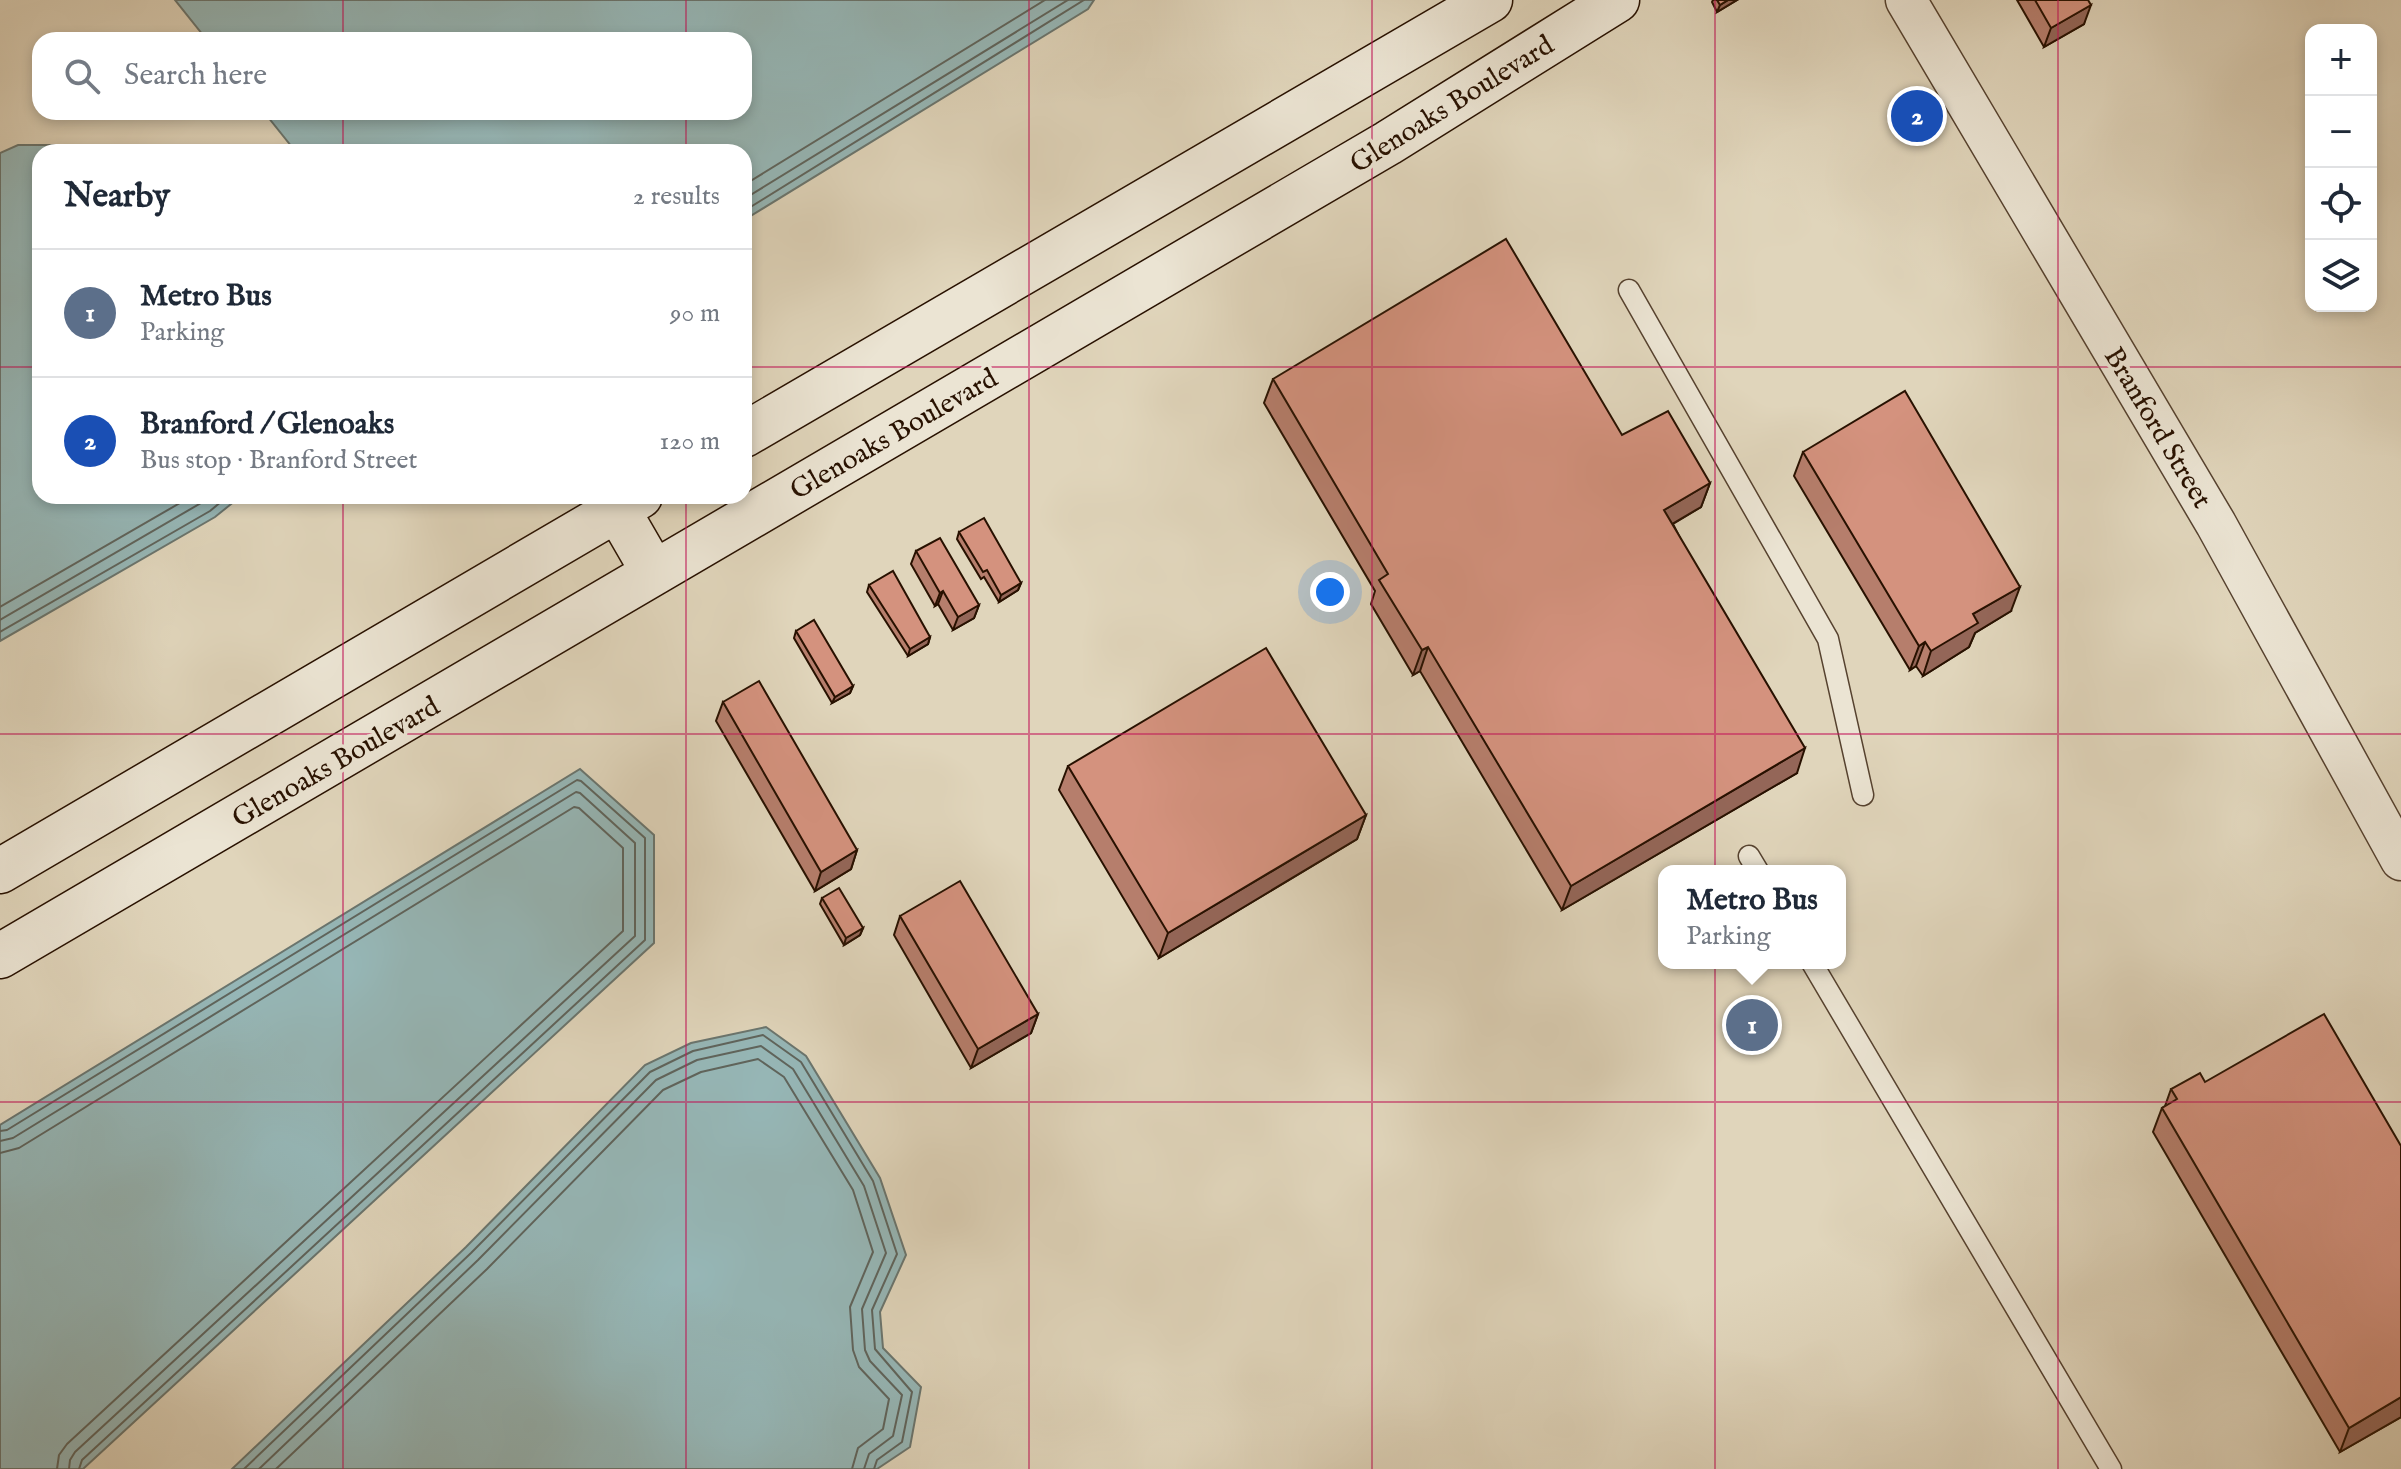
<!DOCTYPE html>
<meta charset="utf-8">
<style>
body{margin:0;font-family:"IM FELL English",serif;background:#f2f2f3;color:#1f2937}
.controls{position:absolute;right:24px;top:24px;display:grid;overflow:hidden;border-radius:16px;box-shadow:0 4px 12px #0003}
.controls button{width:72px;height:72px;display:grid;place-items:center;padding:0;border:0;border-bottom:2px solid #e0e1e3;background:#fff;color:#1f2937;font:40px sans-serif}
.you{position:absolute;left:1330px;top:592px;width:28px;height:28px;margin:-20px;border:6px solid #fff;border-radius:50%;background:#1a73e8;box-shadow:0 0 0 12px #1a73e833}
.badge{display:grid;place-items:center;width:52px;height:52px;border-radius:50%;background:#d93025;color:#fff;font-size:26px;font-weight:700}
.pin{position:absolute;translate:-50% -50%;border:4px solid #fff;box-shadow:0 2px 8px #0006}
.popup{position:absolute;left:1658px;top:865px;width:188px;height:104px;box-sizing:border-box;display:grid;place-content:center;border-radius:16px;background:#fff;filter:drop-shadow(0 2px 6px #0005);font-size:26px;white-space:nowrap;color:#747a83}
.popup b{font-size:30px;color:#1f2937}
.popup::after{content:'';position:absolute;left:50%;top:100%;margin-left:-16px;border:16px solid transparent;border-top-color:#fff}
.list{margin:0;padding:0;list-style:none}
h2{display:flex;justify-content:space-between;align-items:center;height:104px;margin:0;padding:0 32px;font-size:34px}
h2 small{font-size:26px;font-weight:400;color:#747a83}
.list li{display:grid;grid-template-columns:52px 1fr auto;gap:24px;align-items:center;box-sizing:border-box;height:128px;padding:0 32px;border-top:2px solid #e0e1e3}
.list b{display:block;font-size:30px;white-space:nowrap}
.list p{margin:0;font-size:26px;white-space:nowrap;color:#747a83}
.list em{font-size:26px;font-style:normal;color:#747a83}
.icon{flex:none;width:44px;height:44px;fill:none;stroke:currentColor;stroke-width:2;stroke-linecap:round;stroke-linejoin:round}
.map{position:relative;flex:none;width:2401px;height:1469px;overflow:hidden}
.search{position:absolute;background:#fff;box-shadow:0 4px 12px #0003;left:32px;top:32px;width:720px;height:88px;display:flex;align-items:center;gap:20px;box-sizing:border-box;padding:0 28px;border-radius:24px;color:#747a83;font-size:30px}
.panel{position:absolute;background:#fff;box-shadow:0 4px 12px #0003;left:32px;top:144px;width:720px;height:360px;border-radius:24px}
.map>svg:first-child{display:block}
</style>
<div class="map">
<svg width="2401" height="1469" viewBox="0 0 2401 1469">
<rect width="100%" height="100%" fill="#e0d5bb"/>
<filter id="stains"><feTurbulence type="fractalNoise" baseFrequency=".0025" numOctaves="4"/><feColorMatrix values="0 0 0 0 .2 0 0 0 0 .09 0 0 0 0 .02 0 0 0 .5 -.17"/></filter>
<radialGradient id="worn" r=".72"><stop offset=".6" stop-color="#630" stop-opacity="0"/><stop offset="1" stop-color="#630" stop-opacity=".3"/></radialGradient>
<path fill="#96b7b7" stroke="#6a756e" stroke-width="2" d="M175,0H1094L1088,9L744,220V152H296L264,112H744V40H207Z
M18,145H75L84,152H40V496H241L215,517L0,641V153Z
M580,769L654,835V943L83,1469H0V1125Z
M766,1027L806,1056L880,1178L906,1255L880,1312L883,1348L921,1387L910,1447L877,1469H232L466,1247L645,1065L691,1043Z"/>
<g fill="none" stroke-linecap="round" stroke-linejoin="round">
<path stroke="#5f645c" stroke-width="2" d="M744,185L1045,0
M744,199L1068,0
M744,211L1084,0
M0,607L192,496
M0,620L213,496
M0,632L210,511L228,496
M0,1131L7,1130L577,780L581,781L645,838V940L82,1460L79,1469
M0,1141L13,1138L576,792L580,793L635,843V936L75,1452L70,1460L69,1469
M0,1153L19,1148L574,807L579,808L623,848V931L67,1444L59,1455L57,1469
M244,1469L471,1253L650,1072L693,1051L763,1035L801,1062L873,1181L897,1254L872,1310L875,1349L912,1392L902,1442L877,1460L874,1469
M259,1469L478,1260L656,1080L697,1060L761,1046L793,1069L864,1186L886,1253L862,1309L865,1350L870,1361L902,1395L893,1436L869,1454L864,1469
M276,1469L487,1269L663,1090L701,1072L758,1059L784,1077L853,1190L873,1252L850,1307L853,1350L859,1367L889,1399L883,1429L858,1448L852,1469"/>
<defs>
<path id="lane" d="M1629,290L1828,639L1863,795
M1749,856L1758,871
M1812,963L2111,1469"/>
<path id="street" d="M1906,0L2216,524L2401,860"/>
<path id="secondary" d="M744,435L1490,0
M617,509L654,573
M0,871L640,496
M0,956L1388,143L1617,0"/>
</defs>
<use href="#lane" stroke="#56422f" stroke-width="23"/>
<use href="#street" stroke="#56422f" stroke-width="43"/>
<use href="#secondary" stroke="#281100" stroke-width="47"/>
<use href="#lane" stroke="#ebe4d3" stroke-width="20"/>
<use href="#street" stroke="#ebe4d3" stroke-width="40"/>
<use href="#secondary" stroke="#ebe4d3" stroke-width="44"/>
</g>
<path fill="#b67e6c" stroke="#281100" stroke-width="2" d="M1713,0H1737L1717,12L1712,2Z
M2017,0H2088L2084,24L2044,47Z
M1273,379L1622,435L1710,483L1701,507L1673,524L1797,773L1562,910L1420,671L1413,675L1371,604L1375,591L1264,403Z
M1803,452L2011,611L1975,633L1969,647L1923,676L1916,666L1910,670L1794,476Z
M959,532L1021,583L1018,590L999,602L984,577L981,579L957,539Z
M916,551L979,605L974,618L953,630L938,604L935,606L911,564Z
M869,585L930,637L928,644L908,656L867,592Z
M796,631L853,686L850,693L832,703L794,638Z
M723,702L857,850L851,869L815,891L716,721Z
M1068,766L1366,815L1357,839L1159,958L1059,790Z
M822,898L863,928L860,935L844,945L820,904Z
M900,916L1038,1014L1031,1033L971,1068L894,935Z
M2205,1082L2401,1146V1417L2340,1452L2153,1132L2162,1108L2165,1106L2171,1089Z"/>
<path fill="#946658" stroke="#281100" stroke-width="2" d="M1728,0H1737L1717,12L1720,5Z
M2091,5L2084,24L2044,47L2051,28Z
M1710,483L1701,507L1655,534L1664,510Z
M1021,583L1018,590L999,602L1001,595Z
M2020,587L2011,611L1975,633L1969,647L1923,676L1931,651L1973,614Z
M943,591L938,604L935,606L940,593Z
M979,605L974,618L953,630L958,617Z
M930,637L928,644L908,656L910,649Z
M1925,642L1916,666L1910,670L1919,646Z
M1428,647L1420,671L1413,675L1422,650Z
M853,686L850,693L832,703L835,697Z
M1805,748L1797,773L1562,910L1571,886Z
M1366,815L1357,839L1159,958L1168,933Z
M857,850L851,869L815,891L821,872Z
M863,928L860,935L844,945L846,938Z
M1038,1014L1031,1033L971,1068L978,1049Z
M2401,1397V1417L2340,1452L2349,1428Z"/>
<path fill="#d4927e" stroke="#281100" stroke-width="2" d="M1717,0H1728L1720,5Z
M2035,0H2088L2091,5L2051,28Z
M1506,239L1622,435L1668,411L1710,483L1664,510L1805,748L1571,886L1428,647L1422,650L1379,580L1388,574L1273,379Z
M1905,391L2020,587L1973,614L1978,623L1931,651L1925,642L1919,646L1803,452Z
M984,518L1021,583L1001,595L987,570L983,572L959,532Z
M940,538L979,605L958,617L943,591L940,593L916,551Z
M893,571L930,637L910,649L869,585Z
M814,620L853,686L835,697L796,631Z
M1266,648L1366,815L1168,933L1068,766Z
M759,681L857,850L821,872L723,702Z
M960,881L1038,1014L978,1049L900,916Z
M839,888L863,928L846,938L822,898Z
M2324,1014L2401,1146V1397L2349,1428L2162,1108L2177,1099L2171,1089L2200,1073L2205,1082Z"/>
<path fill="none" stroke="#c2185b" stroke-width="2" stroke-opacity="0.55" d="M343,0V40M686,0V40M1029,0V1469M1372,0V1469M1715,0V1469M2058,0V1469M343,112V152M686,112V152M0,367H40M744,367H2401M343,496V1469M686,496V1469M0,734H2401M0,1102H2401"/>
<g text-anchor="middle" stroke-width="7" stroke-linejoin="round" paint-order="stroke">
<g font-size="28" fill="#281100" stroke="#ebe4d3">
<text transform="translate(1451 103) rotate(-32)" y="10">Glenoaks Boulevard</text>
<text transform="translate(2159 427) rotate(59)" y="10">Branford Street</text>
<text transform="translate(893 433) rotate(-30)" y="10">Glenoaks Boulevard</text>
<text transform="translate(335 761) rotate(-30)" y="10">Glenoaks Boulevard</text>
</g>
</g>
<rect width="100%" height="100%" filter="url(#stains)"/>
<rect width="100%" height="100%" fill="url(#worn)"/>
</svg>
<div class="controls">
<button>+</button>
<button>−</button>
<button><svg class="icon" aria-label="locate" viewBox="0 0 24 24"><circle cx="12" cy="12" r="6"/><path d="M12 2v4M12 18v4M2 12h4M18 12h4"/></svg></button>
<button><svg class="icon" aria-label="layers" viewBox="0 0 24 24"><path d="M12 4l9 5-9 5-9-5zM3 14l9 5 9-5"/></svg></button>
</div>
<div class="you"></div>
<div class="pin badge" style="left:1752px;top:1025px;background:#5c6f8a">1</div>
<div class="popup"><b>Metro Bus</b>Parking</div>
<div class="pin badge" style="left:1917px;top:116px;background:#1a4fb4">2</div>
<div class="search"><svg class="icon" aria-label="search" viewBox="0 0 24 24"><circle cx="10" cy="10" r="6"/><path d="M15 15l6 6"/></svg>Search here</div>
<section class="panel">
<h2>Nearby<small>2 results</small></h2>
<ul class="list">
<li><span class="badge" style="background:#5c6f8a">1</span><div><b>Metro Bus</b><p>Parking</p></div><em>90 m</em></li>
<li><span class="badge" style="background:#1a4fb4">2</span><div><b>Branford / Glenoaks</b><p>Bus stop · Branford Street</p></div><em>120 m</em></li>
</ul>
</section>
</div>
